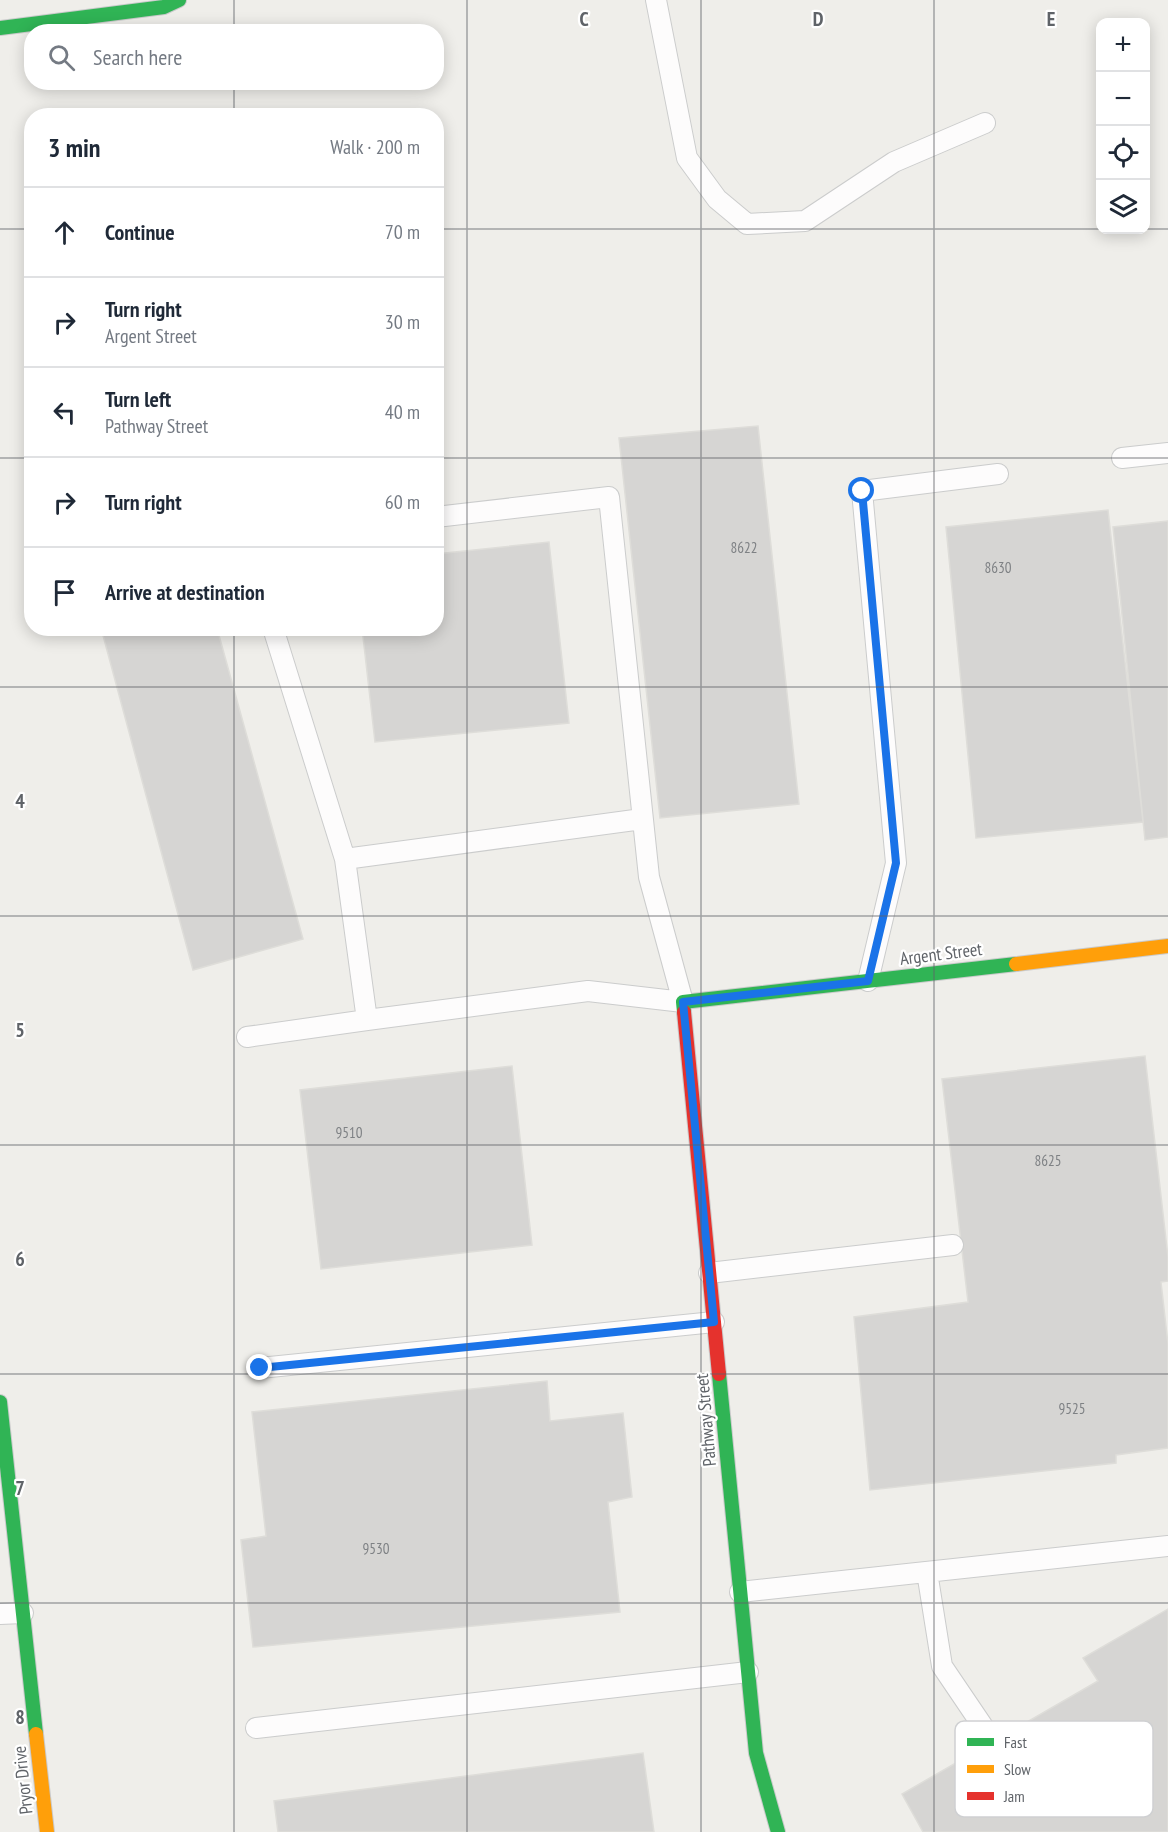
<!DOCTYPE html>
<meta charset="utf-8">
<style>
body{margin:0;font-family:"PT Sans Narrow",sans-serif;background:#f6f6f7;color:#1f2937}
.controls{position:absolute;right:18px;top:18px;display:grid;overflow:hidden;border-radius:12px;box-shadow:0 3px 15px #0003}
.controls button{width:54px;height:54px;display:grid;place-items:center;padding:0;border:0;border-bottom:2px solid #e0e1e3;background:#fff;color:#1f2937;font:30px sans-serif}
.stop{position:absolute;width:18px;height:18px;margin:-14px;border:4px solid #1a73e8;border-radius:50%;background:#fff}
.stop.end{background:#1a73e8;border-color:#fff;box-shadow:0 2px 6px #0008}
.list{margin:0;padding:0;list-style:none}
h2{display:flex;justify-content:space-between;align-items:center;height:78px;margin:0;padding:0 24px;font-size:26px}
h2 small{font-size:20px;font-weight:400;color:#747a83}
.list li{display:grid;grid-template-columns:39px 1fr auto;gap:18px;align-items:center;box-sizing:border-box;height:90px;padding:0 24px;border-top:2px solid #e0e1e3}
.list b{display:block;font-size:22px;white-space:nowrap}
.list p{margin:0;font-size:20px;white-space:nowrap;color:#747a83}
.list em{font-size:20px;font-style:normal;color:#747a83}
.icon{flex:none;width:33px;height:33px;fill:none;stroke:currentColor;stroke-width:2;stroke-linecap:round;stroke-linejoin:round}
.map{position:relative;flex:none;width:1168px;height:1832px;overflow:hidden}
.search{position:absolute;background:#fff;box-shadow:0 3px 15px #0003;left:24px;top:24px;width:420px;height:66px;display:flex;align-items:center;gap:15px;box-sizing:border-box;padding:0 21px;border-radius:24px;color:#747a83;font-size:22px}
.panel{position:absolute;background:#fff;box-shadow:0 3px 15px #0003;left:24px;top:108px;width:420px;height:528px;border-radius:24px}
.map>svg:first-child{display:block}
</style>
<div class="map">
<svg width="1168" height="1832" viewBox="0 0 1168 1832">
<rect width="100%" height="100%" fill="#efeeea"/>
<path fill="#d6d5d3" stroke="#deddd9" stroke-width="1.5" d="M758,426L799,804L660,818L619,438Z
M1108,510L1143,822L976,838L946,527Z
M1168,521V837L1145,840L1113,527Z
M549,542L569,723L375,742L362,628H436V554Z
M101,628H217L303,939L193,970Z
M1145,1056L1168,1257V1281L1161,1282L1168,1344V1448L1116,1455V1463L870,1490L854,1317L968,1302L942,1079Z
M512,1066L532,1245L321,1269L300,1090Z
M547,1381L550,1421L623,1413L632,1497L608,1502L620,1612L253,1647L241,1540L266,1536L252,1412Z
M1168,1609V1832H923L902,1794L1098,1681L1083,1658Z
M643,1753L654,1832H278L274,1801Z"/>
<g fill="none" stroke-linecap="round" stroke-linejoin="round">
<defs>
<path id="lane" d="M656,0L687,158L717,199L747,224L805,221L894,162L985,123
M1122,458L1168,453
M273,628L345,859L367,1020L588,991L683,1002L649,877L609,497L436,517
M345,859L642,819
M868,981L896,863L862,491L998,474
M247,1037L367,1020
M709,1273L953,1245
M260,1368L714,1322
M927,1572L942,1666L986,1731
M740,1592L1168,1546
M0,1614L23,1613
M256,1728L748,1672"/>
<path id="fast" d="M0,28L164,7L179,0
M684,1012L683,1002L1016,964
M719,1374L756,1753L778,1832
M0,1402L36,1734"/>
<path id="slow" d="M1016,964L1168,946
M36,1734L47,1832"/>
<path id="jam" d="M684,1012L719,1374"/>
</defs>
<use href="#lane" stroke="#cbcccc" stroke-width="22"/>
<use href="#fast" stroke="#cacacb" stroke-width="16"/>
<use href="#slow" stroke="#cacacb" stroke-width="16"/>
<use href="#jam" stroke="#cacacb" stroke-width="16"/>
<use href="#lane" stroke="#fdfcfc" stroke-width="20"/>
<use href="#fast" stroke="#30b455" stroke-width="14"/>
<use href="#slow" stroke="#ff9f0a" stroke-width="14"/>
<use href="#jam" stroke="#e5322d" stroke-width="14"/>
</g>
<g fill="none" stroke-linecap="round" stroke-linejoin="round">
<path stroke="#1a73e8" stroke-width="8" d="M260,1368L714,1322L683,1002L868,981L896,863L862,491"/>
</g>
<path fill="none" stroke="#5f6368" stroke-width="1.5" stroke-opacity="0.55" d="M234,0V32M467,0V1832M701,0V1832M934,0V1832M234,82V116M0,229H32M436,229H1100M1146,229H1168M0,458H32M436,458H1168M234,628V1832M0,687H1168M0,916H1168M0,1145H1168M0,1374H1168M0,1603H1168"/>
<g text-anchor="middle" stroke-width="4.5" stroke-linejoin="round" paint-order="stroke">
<g font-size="15" fill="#7e8184">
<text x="744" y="553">8622</text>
<text x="998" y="573">8630</text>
<text x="349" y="1138">9510</text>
<text x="1048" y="1166">8625</text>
<text x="1072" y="1414">9525</text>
<text x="376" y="1554">9530</text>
</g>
<g font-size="18" fill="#5f6368" stroke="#fff">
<text transform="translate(941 954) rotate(-7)" y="6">Argent Street</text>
<text transform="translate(706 1420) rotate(-95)" y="6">Pathway Street</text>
<text transform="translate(23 1780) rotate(-96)" y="6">Pryor Drive</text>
</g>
</g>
<rect x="955" y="1721" width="198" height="96" rx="9" fill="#fff" stroke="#cfd0d2" stroke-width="1.5"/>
<rect x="967" y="1738" width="27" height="8" fill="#30b455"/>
<rect x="967" y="1765" width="27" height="8" fill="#ff9f0a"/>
<rect x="967" y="1792" width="27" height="8" fill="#e5322d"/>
<g font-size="16" fill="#5f6368">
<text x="1004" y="1748">Fast</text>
<text x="1004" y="1775">Slow</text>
<text x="1004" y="1802">Jam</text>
</g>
<g font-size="20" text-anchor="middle" font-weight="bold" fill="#5f6368" stroke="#fff" stroke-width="4.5" stroke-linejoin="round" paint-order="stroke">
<text x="584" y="26">C</text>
<text x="818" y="26">D</text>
<text x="1051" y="26">E</text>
<text x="20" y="808">4</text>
<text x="20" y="1037">5</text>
<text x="20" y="1266">6</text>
<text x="20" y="1495">7</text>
<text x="20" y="1724">8</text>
</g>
</svg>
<div class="controls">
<button>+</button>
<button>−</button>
<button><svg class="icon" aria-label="locate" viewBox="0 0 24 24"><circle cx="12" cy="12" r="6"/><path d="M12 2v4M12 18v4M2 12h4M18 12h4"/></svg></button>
<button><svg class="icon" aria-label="layers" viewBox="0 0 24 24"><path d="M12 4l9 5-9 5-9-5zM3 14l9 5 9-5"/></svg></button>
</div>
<div class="stop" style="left:862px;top:491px"></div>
<div class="stop end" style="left:260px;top:1368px"></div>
<div class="search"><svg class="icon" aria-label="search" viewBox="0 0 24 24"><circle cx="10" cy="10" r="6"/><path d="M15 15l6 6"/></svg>Search here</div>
<section class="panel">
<h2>3 min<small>Walk · 200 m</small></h2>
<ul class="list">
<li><svg class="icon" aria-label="ahead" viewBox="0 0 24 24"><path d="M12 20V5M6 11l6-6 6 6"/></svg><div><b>Continue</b></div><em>70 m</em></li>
<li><svg class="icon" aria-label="right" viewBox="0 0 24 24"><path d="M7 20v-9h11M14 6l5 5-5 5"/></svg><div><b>Turn right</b><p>Argent Street</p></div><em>30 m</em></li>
<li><svg class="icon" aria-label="left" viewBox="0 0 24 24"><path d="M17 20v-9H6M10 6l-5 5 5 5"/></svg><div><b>Turn left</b><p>Pathway Street</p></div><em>40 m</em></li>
<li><svg class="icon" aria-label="right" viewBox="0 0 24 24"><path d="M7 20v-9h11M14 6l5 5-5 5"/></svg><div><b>Turn right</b></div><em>60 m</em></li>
<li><svg class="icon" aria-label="arrive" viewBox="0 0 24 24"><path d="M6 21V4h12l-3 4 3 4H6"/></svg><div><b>Arrive at destination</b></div></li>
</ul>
</section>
</div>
